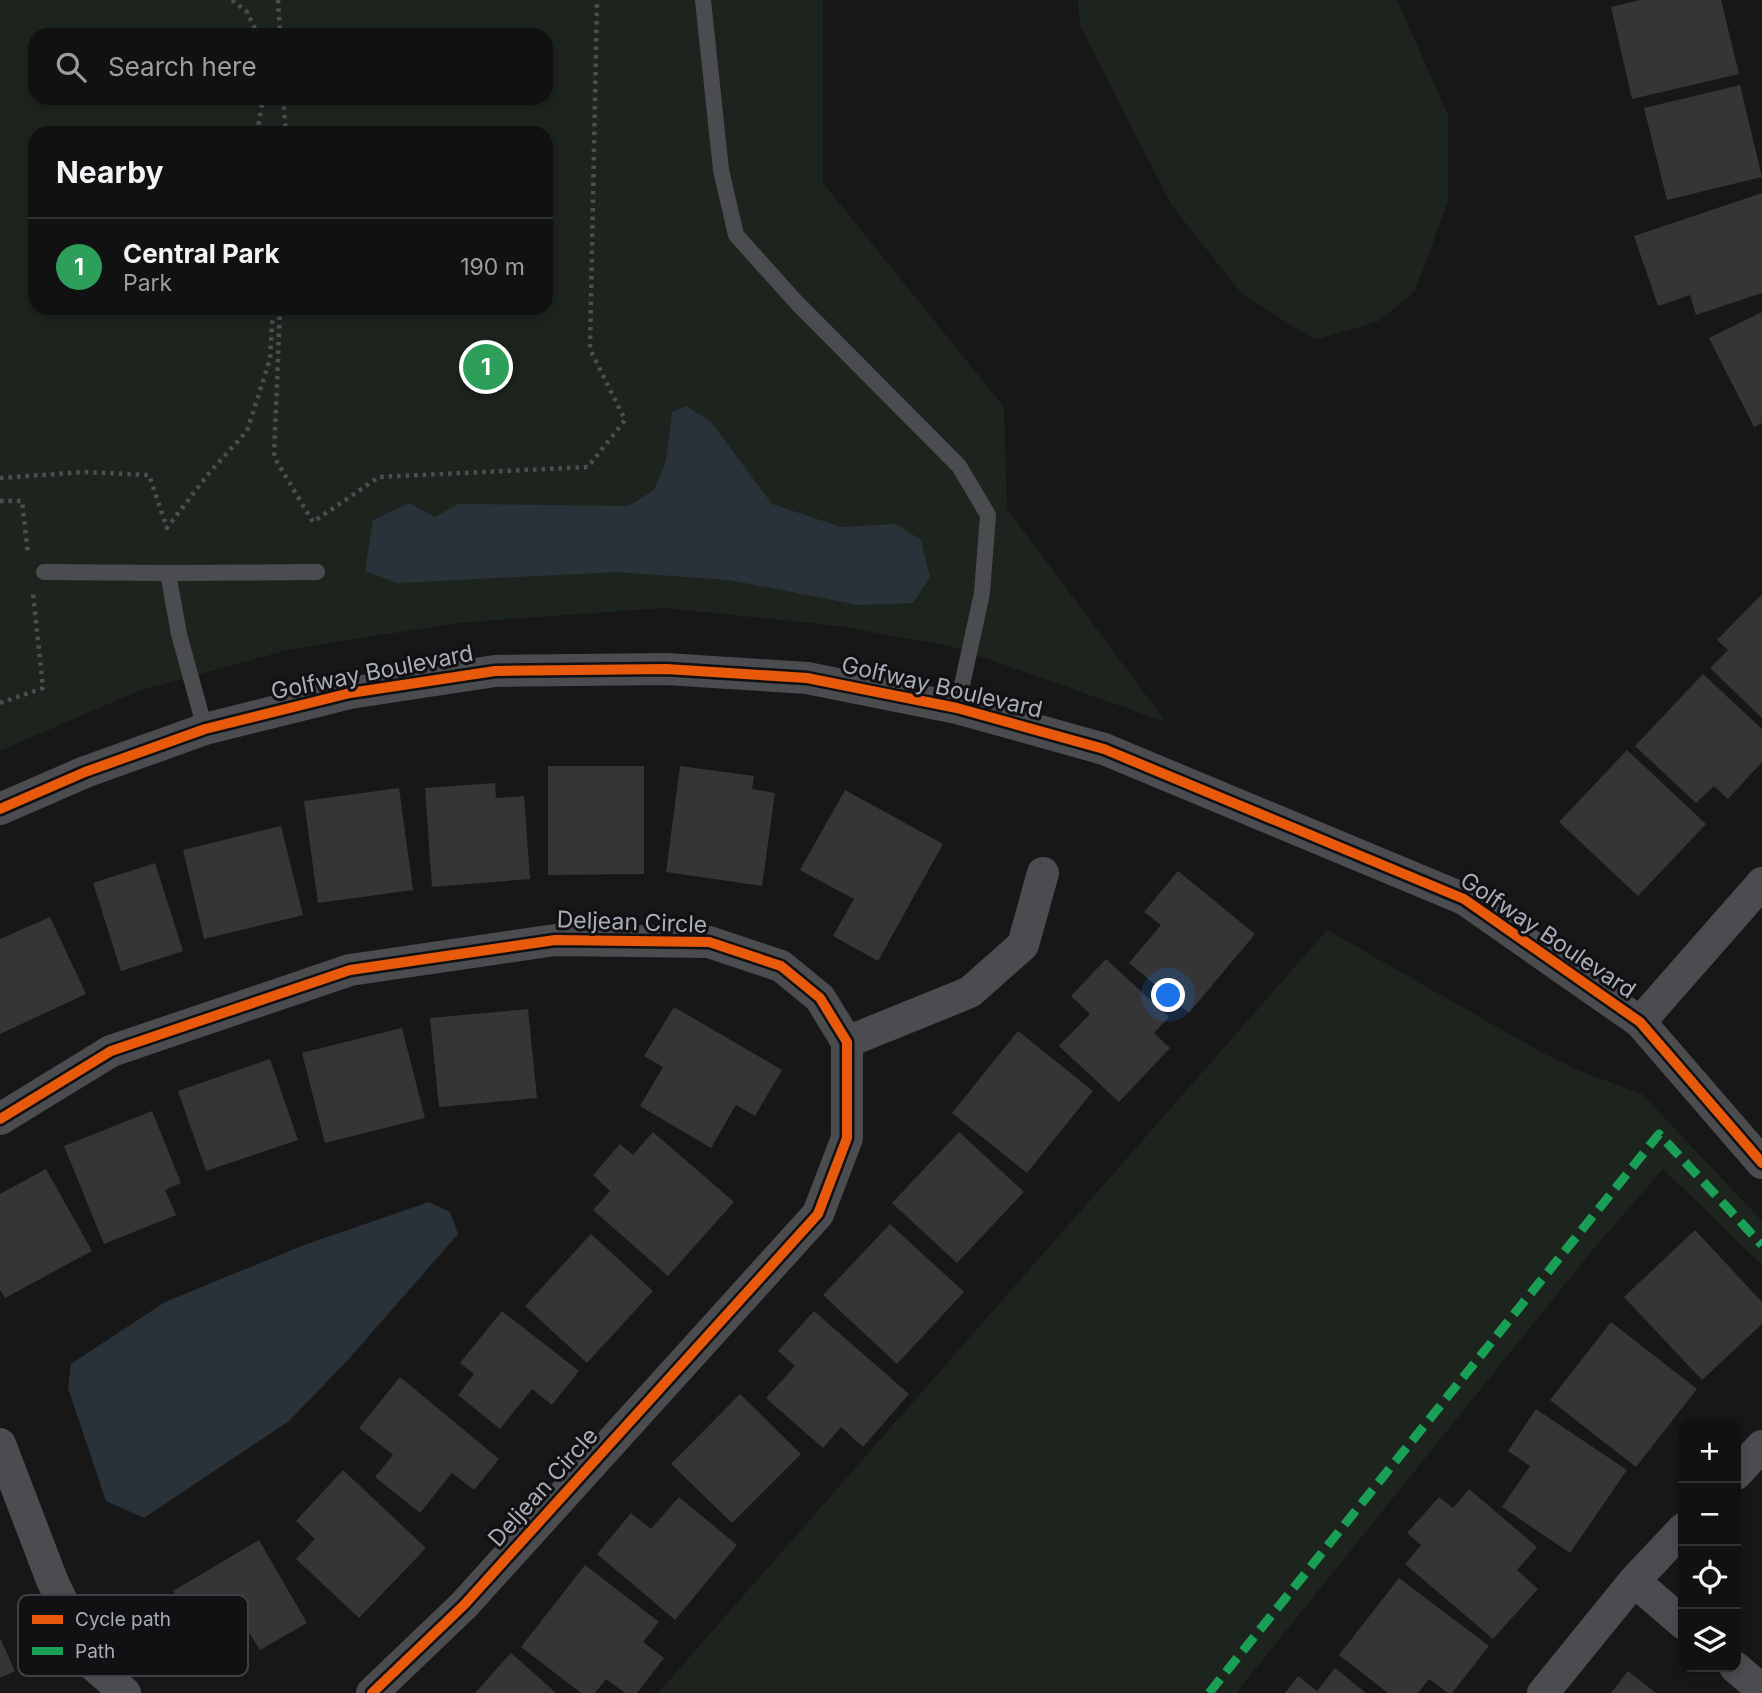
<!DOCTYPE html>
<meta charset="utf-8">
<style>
body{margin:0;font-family:Inter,sans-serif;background:#1e1f1f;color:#f1f3f6}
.controls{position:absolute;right:21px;bottom:21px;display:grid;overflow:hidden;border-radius:14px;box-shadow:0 4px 10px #0003}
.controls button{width:63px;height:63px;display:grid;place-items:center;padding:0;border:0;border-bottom:2px solid #303131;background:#111;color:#f1f3f6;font:35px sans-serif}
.you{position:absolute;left:1169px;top:996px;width:24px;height:24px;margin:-18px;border:5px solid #fff;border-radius:50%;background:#1a73e8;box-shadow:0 0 0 10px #1a73e833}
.badge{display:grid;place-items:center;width:46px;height:46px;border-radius:50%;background:#757880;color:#fff;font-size:23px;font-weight:700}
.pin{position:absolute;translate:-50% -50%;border:4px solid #fff;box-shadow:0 2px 7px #0006}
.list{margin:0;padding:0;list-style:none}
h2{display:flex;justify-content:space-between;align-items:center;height:91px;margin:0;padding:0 28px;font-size:30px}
h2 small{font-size:23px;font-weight:400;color:#9c9d9f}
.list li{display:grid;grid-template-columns:46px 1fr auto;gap:21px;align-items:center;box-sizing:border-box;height:98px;padding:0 28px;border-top:2px solid #303131}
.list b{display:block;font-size:26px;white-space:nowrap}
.list p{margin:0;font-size:23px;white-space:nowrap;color:#9c9d9f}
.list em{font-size:23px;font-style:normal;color:#9c9d9f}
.icon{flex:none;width:38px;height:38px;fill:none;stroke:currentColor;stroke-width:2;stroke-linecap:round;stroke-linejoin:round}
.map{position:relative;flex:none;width:1762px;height:1693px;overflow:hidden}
.search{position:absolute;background:#111;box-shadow:0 4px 10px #0003;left:28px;top:28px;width:525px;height:77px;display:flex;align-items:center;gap:18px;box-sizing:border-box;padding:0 24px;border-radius:21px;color:#9c9d9f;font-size:26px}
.panel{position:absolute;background:#111;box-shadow:0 4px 10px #0003;left:28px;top:126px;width:525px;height:189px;border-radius:21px}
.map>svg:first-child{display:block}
</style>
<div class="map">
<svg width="1762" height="1693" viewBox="0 0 1762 1693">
<rect width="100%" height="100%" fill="#171717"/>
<path fill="#1d241e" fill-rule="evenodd" d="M0,0H823V183L1004,407L1007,509L1166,722L954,647L839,626L664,608L457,623L292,649L138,691L0,751ZM35,35H546V98H35ZM35,133H546V308H35Z
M1078,0H1397L1448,115V202L1415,291L1379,321L1315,340L1242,294L1172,206L1080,26Z
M1327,930L1539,1051L1582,1072L1642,1094L1762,1221V1265L1663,1169L1591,1252L1236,1693H658Z"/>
<path fill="#2a3239" d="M686,406L711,422L772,504L841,527L896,524L921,540L930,577L913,603L859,605L729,580L617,572L398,583L365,571L373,520L409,503L435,517L458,504L629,506L654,490L666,461L672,412Z
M429,1202L450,1212L458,1234L346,1362L289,1421L144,1518L106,1501L68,1388L71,1364L165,1302L304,1245Z"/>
<path fill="#353536" d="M1640,0H1721L1739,74L1632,99L1611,7Z
M1740,85L1762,177L1667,200L1644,108Z
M1762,193V293L1696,315L1690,295L1658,306L1634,236Z
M1762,312V423L1754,427L1709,338Z
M1762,594V718L1710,668L1728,650L1717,640Z
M1703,674L1762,729V762L1728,799L1714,786L1696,803L1635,746Z
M1627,750L1706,824L1638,896L1559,822Z
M548,766H644V874L548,875Z
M680,766L754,776L752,789L775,793L762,886L666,872Z
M495,783L496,798L524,796L530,879L432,887L425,788Z
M399,788L413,890L318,903L304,801Z
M845,790L943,844L878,961L833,936L854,899L800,870Z
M281,826L303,915L204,939L183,850Z
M155,863L183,951L121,971L93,883Z
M1178,871L1255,934L1189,1013L1129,963L1161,925L1144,912Z
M50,917L86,994L0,1034V939Z
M1106,959L1169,1017L1154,1033L1170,1048L1119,1102L1059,1046L1090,1014L1071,996Z
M674,1007L782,1070L755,1116L736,1105L711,1148L640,1106L663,1067L644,1056Z
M528,1009L537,1098L439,1107L430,1018Z
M402,1028L425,1118L325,1143L302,1053Z
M1018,1031L1093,1091L1027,1173L952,1113Z
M270,1059L298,1140L206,1171L178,1091Z
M152,1111L181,1183L165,1190L176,1215L104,1244L64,1146Z
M653,1132L734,1202L668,1276L593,1210L610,1191L593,1175L620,1144L633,1155Z
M959,1132L1024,1192L957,1263L892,1203Z
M46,1169L92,1251L5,1298L0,1290V1194Z
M890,1224L964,1292L897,1364L823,1295Z
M1695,1230L1762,1302V1324L1702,1380L1624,1297Z
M591,1234L653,1291L587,1363L525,1306Z
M502,1311L579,1371L552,1405L532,1389L500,1429L458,1395L474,1374L460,1363Z
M814,1311L909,1394L863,1447L841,1427L823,1448L766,1398L795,1366L778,1351Z
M1611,1322L1697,1389L1636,1467L1550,1400Z
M400,1377L499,1459L474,1490L452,1473L420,1513L375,1477L393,1455L359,1428Z
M740,1394L801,1454L732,1523L671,1464Z
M1536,1409L1627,1470L1570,1553L1502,1507L1530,1466L1508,1451Z
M343,1470L426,1548L359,1618L296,1559L315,1539L296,1521Z
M1469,1489L1537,1547L1517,1570L1538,1589L1493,1639L1405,1564L1421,1545L1407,1533L1439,1497L1453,1508Z
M679,1497L737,1545L675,1620L597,1554L631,1513L651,1529Z
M259,1540L307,1623L260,1650L250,1634L212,1657L173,1591Z
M585,1565L659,1622L643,1642L664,1658L637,1693H625L606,1679L595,1693H581L521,1647Z
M1399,1578L1489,1646L1452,1693H1448L1429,1679L1418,1693H1388L1339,1655Z
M0,1638L15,1671L0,1678Z
M511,1653L556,1693H475Z
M1335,1668L1366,1693H1285L1298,1676L1317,1691Z
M1628,1671L1656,1693H1611Z"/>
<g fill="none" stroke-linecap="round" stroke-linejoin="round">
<path stroke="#4d4e52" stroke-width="4.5" stroke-dasharray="3.5 5" stroke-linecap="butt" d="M232,0L247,12L258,35
M278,0L280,35
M283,98L286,133
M257,133L263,98
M280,308L274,457L313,522L379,477L588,467L625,420L590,349L597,0
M0,478L85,472L149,475L167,528L209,473L247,431L270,359L273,308
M0,501H22L28,554
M0,703L43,688L33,594"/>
<path stroke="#4b4c50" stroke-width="16" d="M703,0L721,170L736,235L798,304L959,466L988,515L982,593L957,708
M44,572L168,573
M205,729L179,634L168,573L317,572"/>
<path stroke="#4b4c50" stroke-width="32" d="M0,809L85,772L205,729L350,693L495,671L666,669L807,678L957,708L1104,749L1464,899L1640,1022L1762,1163
M1640,1022L1762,883
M847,1042L970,992L1023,945L1043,873
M0,1119L111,1051L350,970L555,940L709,942L781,966L820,998L847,1042V1138L818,1214L464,1605L372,1693
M0,1444L52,1580L90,1662L125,1693
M1736,1474L1762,1446
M1634,1581L1683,1623
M1735,1667L1762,1690
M1543,1693L1634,1581L1683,1529"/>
<path stroke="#1a9f57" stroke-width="9" stroke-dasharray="18 9" stroke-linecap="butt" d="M1209,1693L1659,1134L1762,1245"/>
<defs>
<path id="cycleway" d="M0,809L85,772L205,729L350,693L495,671L666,669L807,678L957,708L1104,749L1464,899L1640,1022L1762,1163
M0,1119L111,1051L350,970L555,940L709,942L781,966L820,998L847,1042V1138L818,1214L464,1605L372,1693"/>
</defs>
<use href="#cycleway" stroke="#111113" stroke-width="15"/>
<use href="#cycleway" stroke="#e8590c" stroke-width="10"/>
</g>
<g text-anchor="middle" stroke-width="6" stroke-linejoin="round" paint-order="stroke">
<g font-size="23" fill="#a8adb8" stroke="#111113">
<text transform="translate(372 672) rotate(-11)" y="8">Golfway Boulevard</text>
<text transform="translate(942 687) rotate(13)" y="8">Golfway Boulevard</text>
<text transform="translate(632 922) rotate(2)" y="8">Deljean Circle</text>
<text transform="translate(1548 935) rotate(34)" y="8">Golfway Boulevard</text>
<text transform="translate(543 1487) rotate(-48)" y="8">Deljean Circle</text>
</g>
</g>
<rect x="18" y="1595" width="230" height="81" rx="10" fill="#111113" stroke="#3e4045" stroke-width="2"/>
<rect x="32" y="1615" width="31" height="9" fill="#e8590c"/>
<rect x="32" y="1647" width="31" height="8" fill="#1a9f57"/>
<g font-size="19" fill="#a8adb8">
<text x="75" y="1626">Cycle path</text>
<text x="75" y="1658">Path</text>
</g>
</svg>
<div class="controls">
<button>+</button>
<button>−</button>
<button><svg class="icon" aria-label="locate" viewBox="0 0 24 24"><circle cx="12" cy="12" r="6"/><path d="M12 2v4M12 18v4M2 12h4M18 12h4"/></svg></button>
<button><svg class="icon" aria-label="layers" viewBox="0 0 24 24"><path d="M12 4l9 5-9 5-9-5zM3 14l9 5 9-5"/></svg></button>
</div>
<div class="you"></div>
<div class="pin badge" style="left:486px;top:367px;background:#2e9e5b">1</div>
<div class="search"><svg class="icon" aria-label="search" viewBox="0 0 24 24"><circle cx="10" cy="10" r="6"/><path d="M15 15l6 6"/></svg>Search here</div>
<section class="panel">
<h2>Nearby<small></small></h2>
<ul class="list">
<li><span class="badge" style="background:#2e9e5b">1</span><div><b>Central Park</b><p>Park</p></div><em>190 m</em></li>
</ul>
</section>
</div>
